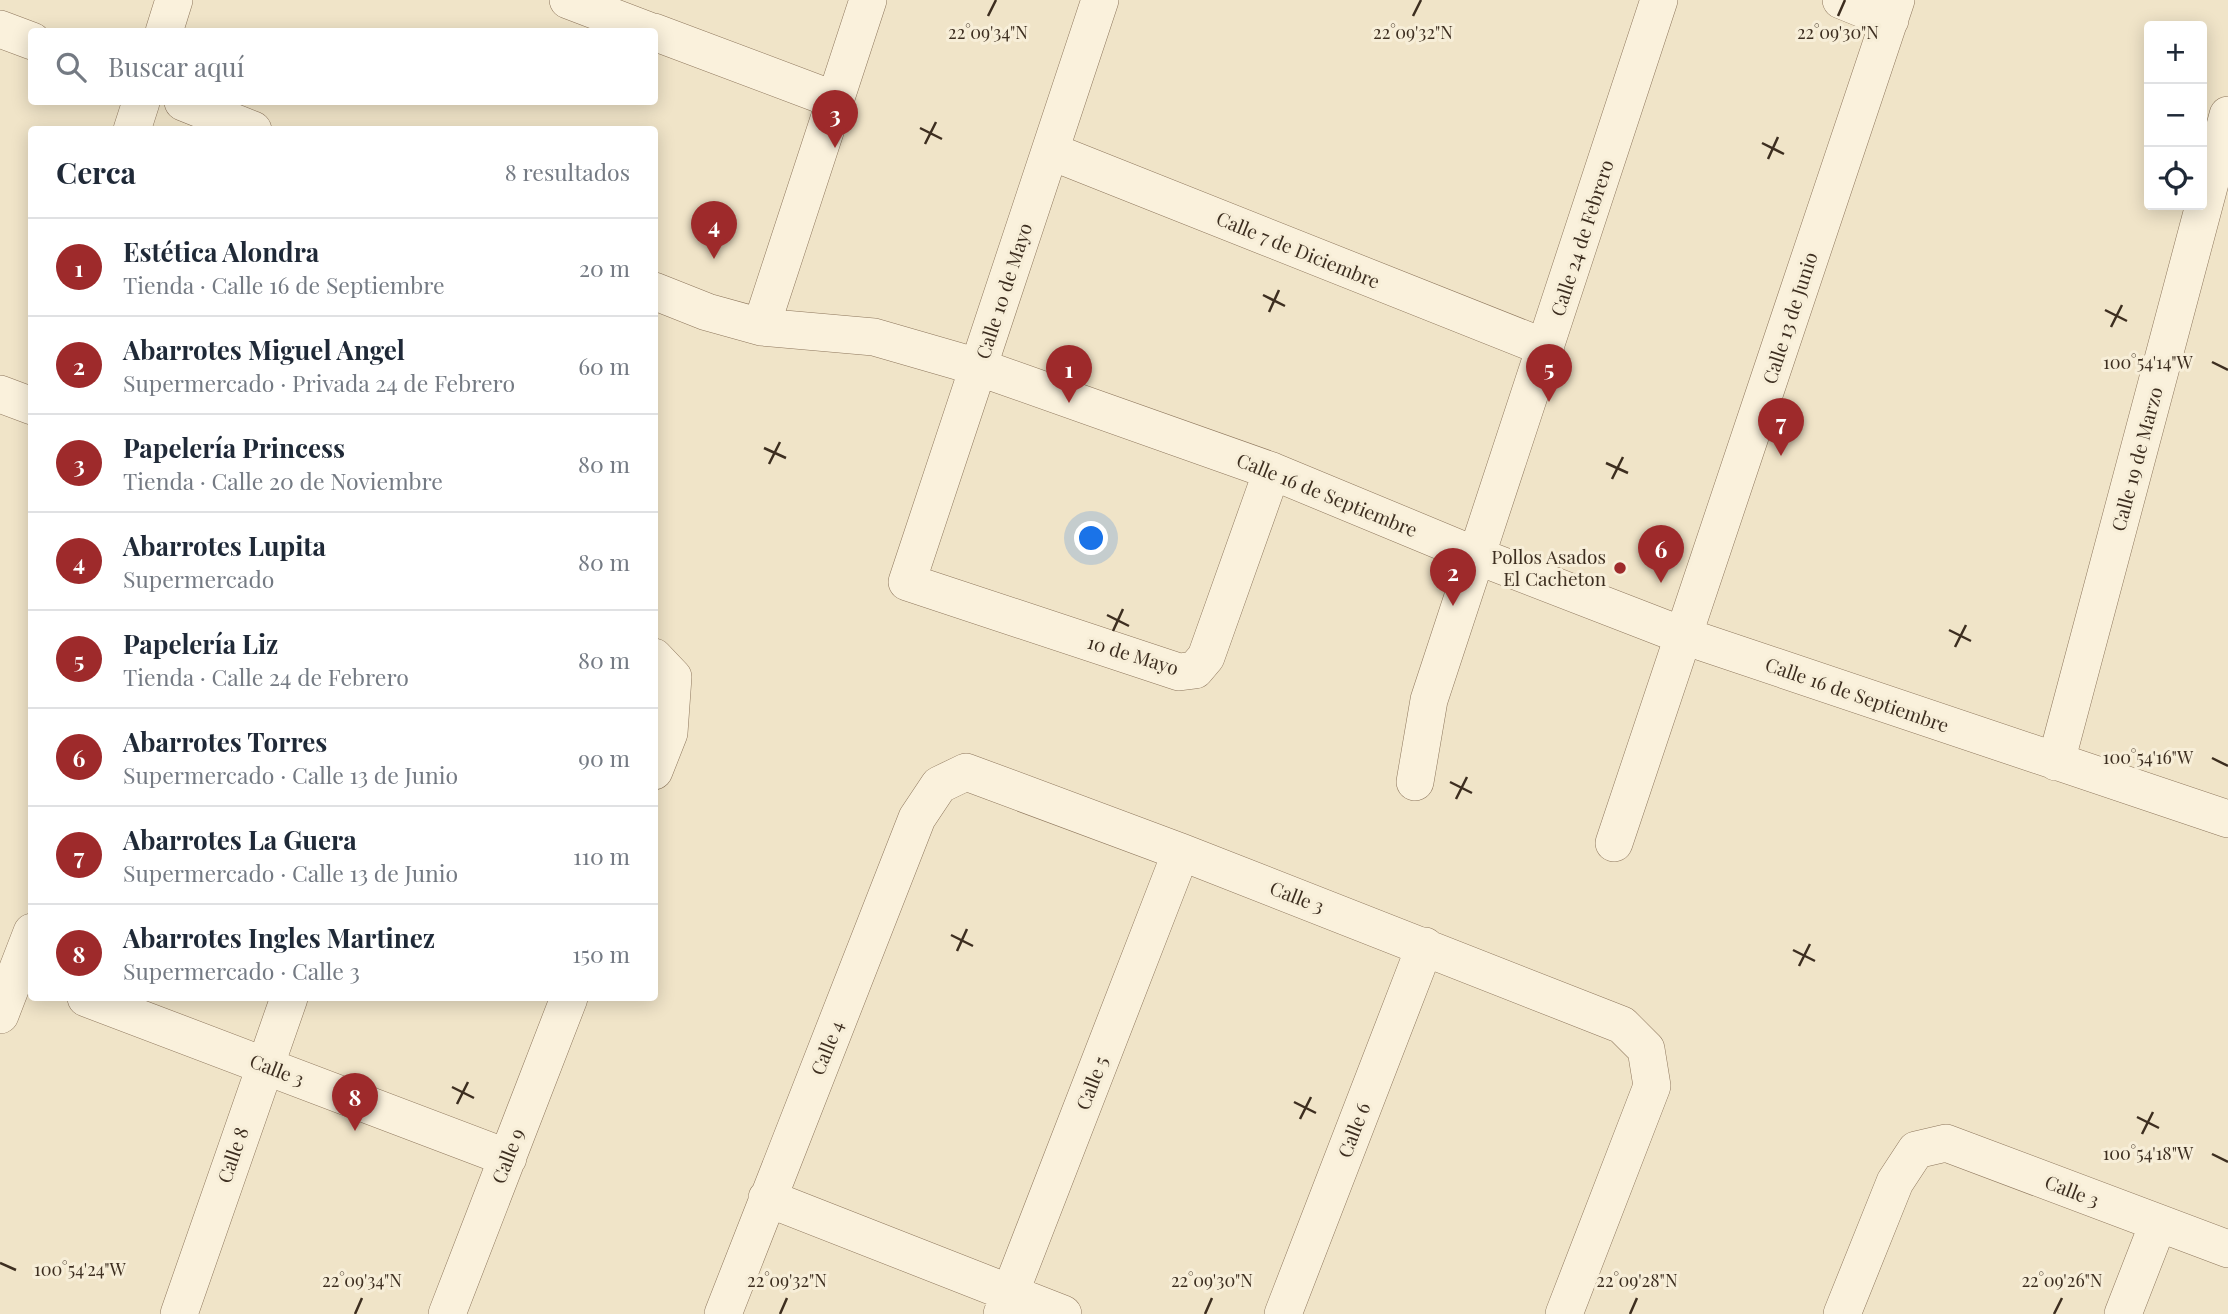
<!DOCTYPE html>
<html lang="es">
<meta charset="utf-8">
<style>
body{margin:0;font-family:"Playfair Display",serif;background:#f6f6f7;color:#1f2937}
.controls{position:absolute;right:21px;top:21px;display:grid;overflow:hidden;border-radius:7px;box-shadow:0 4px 18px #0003}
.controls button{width:63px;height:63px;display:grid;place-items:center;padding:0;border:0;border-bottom:2px solid #e0e1e3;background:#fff;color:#1f2937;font:35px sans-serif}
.you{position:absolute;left:1092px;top:539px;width:24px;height:24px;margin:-18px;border:5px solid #fff;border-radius:50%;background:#1a73e8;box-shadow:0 0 0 10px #1a73e833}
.badge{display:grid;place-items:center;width:46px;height:46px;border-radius:50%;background:#9e2a2b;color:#fff;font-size:23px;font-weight:700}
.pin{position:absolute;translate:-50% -58px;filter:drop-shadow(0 2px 4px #0008)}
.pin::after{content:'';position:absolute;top:37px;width:24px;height:21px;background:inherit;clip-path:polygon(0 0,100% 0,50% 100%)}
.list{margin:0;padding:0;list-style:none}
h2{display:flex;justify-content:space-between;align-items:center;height:91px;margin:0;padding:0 28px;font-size:30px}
h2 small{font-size:23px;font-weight:400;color:#747a83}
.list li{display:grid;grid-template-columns:46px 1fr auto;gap:21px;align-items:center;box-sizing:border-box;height:98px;padding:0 28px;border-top:2px solid #e0e1e3}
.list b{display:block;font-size:26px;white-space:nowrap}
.list p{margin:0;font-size:23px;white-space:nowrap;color:#747a83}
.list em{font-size:23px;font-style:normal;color:#747a83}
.icon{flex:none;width:38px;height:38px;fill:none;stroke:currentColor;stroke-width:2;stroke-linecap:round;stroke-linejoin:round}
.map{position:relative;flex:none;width:2228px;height:1314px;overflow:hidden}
.search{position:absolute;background:#fff;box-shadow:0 4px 18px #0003;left:28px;top:28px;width:630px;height:77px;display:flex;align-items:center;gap:18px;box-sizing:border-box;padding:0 24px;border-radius:7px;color:#747a83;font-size:26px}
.panel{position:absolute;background:#fff;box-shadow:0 4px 18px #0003;left:28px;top:126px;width:630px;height:875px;border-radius:7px}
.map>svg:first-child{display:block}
</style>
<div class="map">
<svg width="2228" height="1314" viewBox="0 0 2228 1314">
<rect width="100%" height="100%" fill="#f0e4c8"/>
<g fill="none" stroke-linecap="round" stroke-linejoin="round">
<defs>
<path id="street" d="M568,0L652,32
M1100,0L907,582L1179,672L1195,670L1206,657L1272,471
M1841,0L1890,20
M0,29L32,41
M164,32L174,0
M654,32L835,100
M183,102L253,130
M132,130L141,102
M1050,151L1546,348
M654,291L707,312L761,327L874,337L978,367L1272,471L1477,556L1684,636L2228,819
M761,327L868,0
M0,394L32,406
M654,657L673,677L669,733L654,771
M2056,762L2228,115
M1415,782L1429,700L1659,0
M1614,843L1896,0
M86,998L508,1158
M0,1015L32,932
M767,1198L1063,1314
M179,1314L289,998
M447,1314L569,998
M723,1314L917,818L939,785L966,772L1181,852L1622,1025L1646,1049L1652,1086L1564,1314
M1002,1314L1181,852
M1283,1314L1425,946
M1842,1314L1895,1182L1916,1150L1946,1143L2228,1249
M2123,1314L2158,1224"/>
</defs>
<use href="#street" stroke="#8d765c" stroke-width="38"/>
<use href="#street" stroke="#faf1dc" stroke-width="37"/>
</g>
<path fill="none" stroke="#3d2e20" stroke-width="2.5" d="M988,16L996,0M1413,16L1421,0M1838,16L1845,0M920,128L942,139M1762,143L1784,154M925,144L936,122M1768,159L1778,137M1263,295L1285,306M2105,310L2127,321M1269,312L1279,290M2111,327L2122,305M2212,362L2228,370M764,448L786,458M1606,463L1628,473M769,464L780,442M1612,479L1623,457M1107,615L1129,626M1949,630L1971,641M1113,631L1123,609M1955,647L1966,625M2212,758L2228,766M1450,782L1472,793M1456,799L1467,777M951,935L973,946M1793,950L1815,961M957,951L967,929M1799,966L1810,944M452,1087L474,1098M1294,1102L1316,1113M457,1104L468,1082M2137,1117L2159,1128M1300,1119L1311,1097M2142,1134L2153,1112M2212,1154L2228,1162M0,1263L16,1270M355,1314L362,1298M780,1314L787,1298M1205,1314L1212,1298M1630,1314L1637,1298M2054,1314L2062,1298"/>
<circle fill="#9e2a2b" stroke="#f7eed8" stroke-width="2.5" cx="1620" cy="568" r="7"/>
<g text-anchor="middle" stroke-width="6" stroke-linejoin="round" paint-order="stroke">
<g font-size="19" fill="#3d2e20" stroke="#f7eed8">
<text transform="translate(1582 238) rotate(-72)" y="7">Calle 24 de Febrero</text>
<text transform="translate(1298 250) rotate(22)" y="7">Calle 7 de Diciembre</text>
<text transform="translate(1004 291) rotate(-72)" y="7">Calle 10 de Mayo</text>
<text transform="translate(1790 318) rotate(-72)" y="7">Calle 13 de Junio</text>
<text transform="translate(2137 459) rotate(-75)" y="7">Calle 19 de Marzo</text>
<text transform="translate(1327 495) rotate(22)" y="7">Calle 16 de Septiembre</text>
<text transform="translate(1133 655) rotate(17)" y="7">10 de Mayo</text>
<text transform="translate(1857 695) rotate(19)" y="7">Calle 16 de Septiembre</text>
<text transform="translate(1297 897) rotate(21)" y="7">Calle 3</text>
<text transform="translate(827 1048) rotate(-68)" y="7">Calle 4</text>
<text transform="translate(277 1070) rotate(21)" y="7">Calle 3</text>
<text transform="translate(1092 1083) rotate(-69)" y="7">Calle 5</text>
<text transform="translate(1354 1130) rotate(-69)" y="7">Calle 6</text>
<text transform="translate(233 1155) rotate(-71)" y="7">Calle 8</text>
<text transform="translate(508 1156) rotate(-69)" y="7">Calle 9</text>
<text transform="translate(2072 1191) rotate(21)" y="7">Calle 3</text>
</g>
<g font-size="19" fill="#3d2e20" stroke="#f7eed8" text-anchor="end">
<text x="1606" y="564">Pollos Asados<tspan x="1606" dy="22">El Cacheton</tspan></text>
</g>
</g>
<g font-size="18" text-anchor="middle" fill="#3d2e20" stroke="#f7eed8" stroke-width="6" stroke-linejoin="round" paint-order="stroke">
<text x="988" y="39">22°09'34"N</text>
<text x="1413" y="39">22°09'32"N</text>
<text x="1838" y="39">22°09'30"N</text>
<text x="2148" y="369">100°54'14"W</text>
<text x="2148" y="764">100°54'16"W</text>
<text x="2148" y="1160">100°54'18"W</text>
<text x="80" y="1276">100°54'24"W</text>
<text x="362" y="1287">22°09'34"N</text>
<text x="787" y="1287">22°09'32"N</text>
<text x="1212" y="1287">22°09'30"N</text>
<text x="1637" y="1287">22°09'28"N</text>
<text x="2062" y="1287">22°09'26"N</text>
</g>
</svg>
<div class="controls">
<button>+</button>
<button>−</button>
<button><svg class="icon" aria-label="locate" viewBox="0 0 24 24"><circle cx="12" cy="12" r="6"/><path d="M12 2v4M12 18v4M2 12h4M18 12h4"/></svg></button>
</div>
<div class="you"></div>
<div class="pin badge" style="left:1069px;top:403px">1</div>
<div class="pin badge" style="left:1453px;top:606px">2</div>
<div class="pin badge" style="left:835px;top:148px">3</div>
<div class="pin badge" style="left:714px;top:259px">4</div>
<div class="pin badge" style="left:1549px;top:402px">5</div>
<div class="pin badge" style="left:1661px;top:583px">6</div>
<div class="pin badge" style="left:1781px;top:456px">7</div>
<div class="pin badge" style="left:355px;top:1131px">8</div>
<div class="search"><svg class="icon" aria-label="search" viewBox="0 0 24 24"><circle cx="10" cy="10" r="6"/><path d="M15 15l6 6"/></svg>Buscar aquí</div>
<section class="panel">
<h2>Cerca<small>8 resultados</small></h2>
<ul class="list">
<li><span class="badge">1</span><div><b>Estética Alondra</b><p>Tienda · Calle 16 de Septiembre</p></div><em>20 m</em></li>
<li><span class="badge">2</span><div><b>Abarrotes Miguel Angel</b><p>Supermercado · Privada 24 de Febrero</p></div><em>60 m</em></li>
<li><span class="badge">3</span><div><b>Papelería Princess</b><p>Tienda · Calle 20 de Noviembre</p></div><em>80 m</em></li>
<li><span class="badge">4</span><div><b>Abarrotes Lupita</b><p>Supermercado</p></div><em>80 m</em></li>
<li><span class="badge">5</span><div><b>Papelería Liz</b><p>Tienda · Calle 24 de Febrero</p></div><em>80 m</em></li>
<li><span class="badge">6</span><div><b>Abarrotes Torres</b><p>Supermercado · Calle 13 de Junio</p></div><em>90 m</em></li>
<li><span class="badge">7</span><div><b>Abarrotes La Guera</b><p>Supermercado · Calle 13 de Junio</p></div><em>110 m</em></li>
<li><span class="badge">8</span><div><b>Abarrotes Ingles Martinez</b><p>Supermercado · Calle 3</p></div><em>150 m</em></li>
</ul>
</section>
</div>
